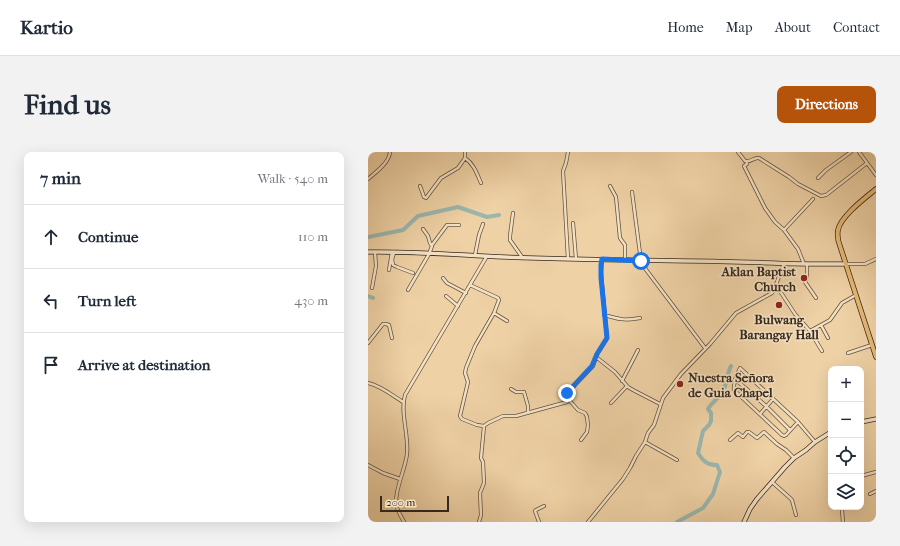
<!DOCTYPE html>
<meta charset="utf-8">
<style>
body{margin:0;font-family:"IM FELL French Canon",serif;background:#f2f2f3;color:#1f2937}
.controls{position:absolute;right:12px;bottom:12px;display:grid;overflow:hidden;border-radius:8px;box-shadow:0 4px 16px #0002}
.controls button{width:36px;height:36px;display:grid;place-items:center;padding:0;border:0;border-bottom:1px solid #e0e1e3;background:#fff;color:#1f2937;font:20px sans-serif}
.scale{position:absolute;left:12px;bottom:10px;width:69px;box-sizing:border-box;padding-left:4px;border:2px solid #37291c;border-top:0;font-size:11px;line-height:14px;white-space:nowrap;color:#37291c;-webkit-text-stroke:3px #f4e1c4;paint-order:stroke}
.stop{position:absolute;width:12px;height:12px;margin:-9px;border:3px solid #1a73e8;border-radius:50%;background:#fff}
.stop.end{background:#1a73e8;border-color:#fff;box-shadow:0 1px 4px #0008}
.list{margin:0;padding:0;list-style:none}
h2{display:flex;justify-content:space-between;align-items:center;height:52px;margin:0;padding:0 16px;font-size:17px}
h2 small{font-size:13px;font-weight:400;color:#747a83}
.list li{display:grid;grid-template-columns:26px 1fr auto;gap:12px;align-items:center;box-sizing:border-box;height:64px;padding:0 16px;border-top:1px solid #e0e1e3}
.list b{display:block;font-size:15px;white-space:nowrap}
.list em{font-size:13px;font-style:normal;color:#747a83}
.icon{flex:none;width:22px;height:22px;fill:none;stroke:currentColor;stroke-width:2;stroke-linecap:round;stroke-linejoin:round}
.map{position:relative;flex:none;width:508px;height:370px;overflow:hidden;border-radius:8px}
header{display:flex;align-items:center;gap:24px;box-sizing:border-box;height:56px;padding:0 20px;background:#fff;border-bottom:1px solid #e0e1e3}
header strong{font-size:19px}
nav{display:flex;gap:22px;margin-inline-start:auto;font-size:14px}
.intro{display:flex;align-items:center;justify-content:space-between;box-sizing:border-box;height:96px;padding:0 24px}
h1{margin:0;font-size:28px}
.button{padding:10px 18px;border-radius:8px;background:#b45309;color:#fff;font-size:14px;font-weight:700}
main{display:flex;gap:24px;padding:0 24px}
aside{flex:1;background:#fff;border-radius:8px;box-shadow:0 4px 16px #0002}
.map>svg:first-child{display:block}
</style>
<header>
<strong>Kartio</strong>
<nav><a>Home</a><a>Map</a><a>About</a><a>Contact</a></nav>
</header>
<div class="intro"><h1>Find us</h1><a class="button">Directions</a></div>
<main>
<aside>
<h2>7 min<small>Walk · 540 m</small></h2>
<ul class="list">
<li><svg class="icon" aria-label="ahead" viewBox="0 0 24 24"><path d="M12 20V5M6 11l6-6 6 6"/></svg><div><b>Continue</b></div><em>110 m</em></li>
<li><svg class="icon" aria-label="left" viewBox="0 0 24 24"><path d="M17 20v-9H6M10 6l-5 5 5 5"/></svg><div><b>Turn left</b></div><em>430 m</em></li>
<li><svg class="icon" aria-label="arrive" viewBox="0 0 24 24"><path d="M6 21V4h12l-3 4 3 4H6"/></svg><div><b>Arrive at destination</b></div></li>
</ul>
</aside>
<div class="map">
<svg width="508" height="370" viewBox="0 0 508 370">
<rect width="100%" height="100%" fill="#eed1a5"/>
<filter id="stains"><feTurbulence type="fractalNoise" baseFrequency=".005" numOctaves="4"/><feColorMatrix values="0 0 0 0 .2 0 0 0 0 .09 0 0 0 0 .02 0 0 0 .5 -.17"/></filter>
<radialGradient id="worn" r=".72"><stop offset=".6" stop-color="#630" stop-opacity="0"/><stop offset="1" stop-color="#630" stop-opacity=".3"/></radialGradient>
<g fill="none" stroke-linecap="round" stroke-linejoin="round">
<path stroke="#9ab6ad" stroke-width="4" d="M0,85L35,78L50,64L90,55L119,65L131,63
M0,144L5,146
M309,370L335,356L345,342L352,320L349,313C339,313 335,309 330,301L335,279L341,273L343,269V261L340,257C344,250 351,246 355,239C359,231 359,222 363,214"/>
<defs>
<path id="street" d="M370,0L377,9C383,11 385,5 391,6L421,25L430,32L453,44L458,43L462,40L499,11
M491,0L508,23
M97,6C106,12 109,22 113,31
M379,10V12L376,14L397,56L407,70L416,78
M450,26L458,18L483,0
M0,27C8,20 21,11 22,0
M52,34L56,45L58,46L73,26L90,16L97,6V0
M242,34L248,45L252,86L257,93V108
M264,40L273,109L276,115L337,196
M145,61L142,84V88L154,105
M205,71L208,107
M64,93L79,73H91
M26,101L24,107L25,113L29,115L45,121
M107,103L111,83L115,72
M200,107L195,19L198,11L200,0
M436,112L430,97L416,78L445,47
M439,112V125L437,130L448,146
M478,112H497L508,107
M21,118L24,100
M75,126L79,131L98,141
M102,133L130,146L131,148L126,161L107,194L98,216L97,221L100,230L92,264L94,267L109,273L116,274
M408,133L427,162L442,179L454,199
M4,136L8,114L7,100
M40,138L61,102L64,94L62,91L60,84L55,77
M78,144L90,154
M126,161L139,169
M236,163C250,167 257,169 272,166
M453,173L460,186
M442,179L462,168L474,151L488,143
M0,191L15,172H18L21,173L24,186
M480,201L504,193
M228,205L247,220L260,235L265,238L292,252
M367,227L398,254L422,278
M254,229L270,198
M0,231C13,234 24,243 35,250
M143,237L148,240H156L160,254V260
M201,248L210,258L217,261L219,265L220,273L219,280L213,288
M243,251L259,234
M392,262L405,247
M430,270L418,283L416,284L414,283L366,238C365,230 369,223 372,216L430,270L447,290
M362,288L370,281L375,285L379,280H381L389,286L396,280L409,292L418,298L426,306
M277,290L309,308
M0,313L15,321L32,327
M493,324L508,320
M404,330L422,346L424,348L428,363
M502,342L508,339
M473,355L474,358L475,370
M36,370C33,364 28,357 28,350C28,334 37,318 39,302C41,283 32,261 37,243L119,104
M111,370L113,363L112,341L116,331L115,310L113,306L116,274L120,271L135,264H148L199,250L201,248L199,241L225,214L229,202L239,186L233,120L234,108
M171,370L167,359L168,358L176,354
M220,370L255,327L262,316L268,304L277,290L280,281L286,273L295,246L313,222L342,192L368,161L404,141L406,138L416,111"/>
<path id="secondary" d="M0,100C45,99 91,103 136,105C198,107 261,108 323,109C375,109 426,113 478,112
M493,270L508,267
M376,370L382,357L389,347L417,315L426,306L438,298L447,290L463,280"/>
<path id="primary" d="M508,37C497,46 473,64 470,78C469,84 470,89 472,94L508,205"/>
</defs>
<use href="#street" stroke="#65533e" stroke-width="4"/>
<use href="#secondary" stroke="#37291c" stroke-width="5"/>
<use href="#primary" stroke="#37291c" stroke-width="5.5"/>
<use href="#street" stroke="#f4e1c4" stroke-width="2.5"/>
<use href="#secondary" stroke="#f4e1c4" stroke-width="3.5"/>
<use href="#primary" stroke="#e7b872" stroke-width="4"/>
</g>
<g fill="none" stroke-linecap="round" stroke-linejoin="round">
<path stroke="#1a73e8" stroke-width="5" d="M199,241L224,214L229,202L239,186L233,126V113L234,107L273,109"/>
</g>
<g fill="#8f2418" stroke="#f4e1c4" stroke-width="1.5">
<circle cx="436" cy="126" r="4"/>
<circle cx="411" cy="153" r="4"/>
<circle cx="312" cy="232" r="4"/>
</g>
<g text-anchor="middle" stroke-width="3" stroke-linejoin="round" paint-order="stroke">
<g font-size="13" font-weight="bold" fill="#37291c" stroke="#f4e1c4" text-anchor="end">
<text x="428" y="124">Aklan Baptist<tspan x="428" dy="15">Church</tspan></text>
<text x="411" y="172" text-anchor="middle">Bulwang<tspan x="411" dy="15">Barangay Hall</tspan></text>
<text x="320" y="230" text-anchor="start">Nuestra Señora<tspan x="320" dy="15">de Guia Chapel</tspan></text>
</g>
</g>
<rect width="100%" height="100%" filter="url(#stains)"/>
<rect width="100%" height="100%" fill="url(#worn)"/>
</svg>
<div class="controls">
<button>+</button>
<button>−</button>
<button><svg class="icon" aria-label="locate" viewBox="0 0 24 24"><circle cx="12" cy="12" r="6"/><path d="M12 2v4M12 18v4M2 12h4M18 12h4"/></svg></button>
<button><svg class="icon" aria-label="layers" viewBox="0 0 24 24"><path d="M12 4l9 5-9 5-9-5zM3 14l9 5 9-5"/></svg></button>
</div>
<div class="scale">200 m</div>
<div class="stop" style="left:273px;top:109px"></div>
<div class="stop end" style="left:199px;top:241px"></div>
</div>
</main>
